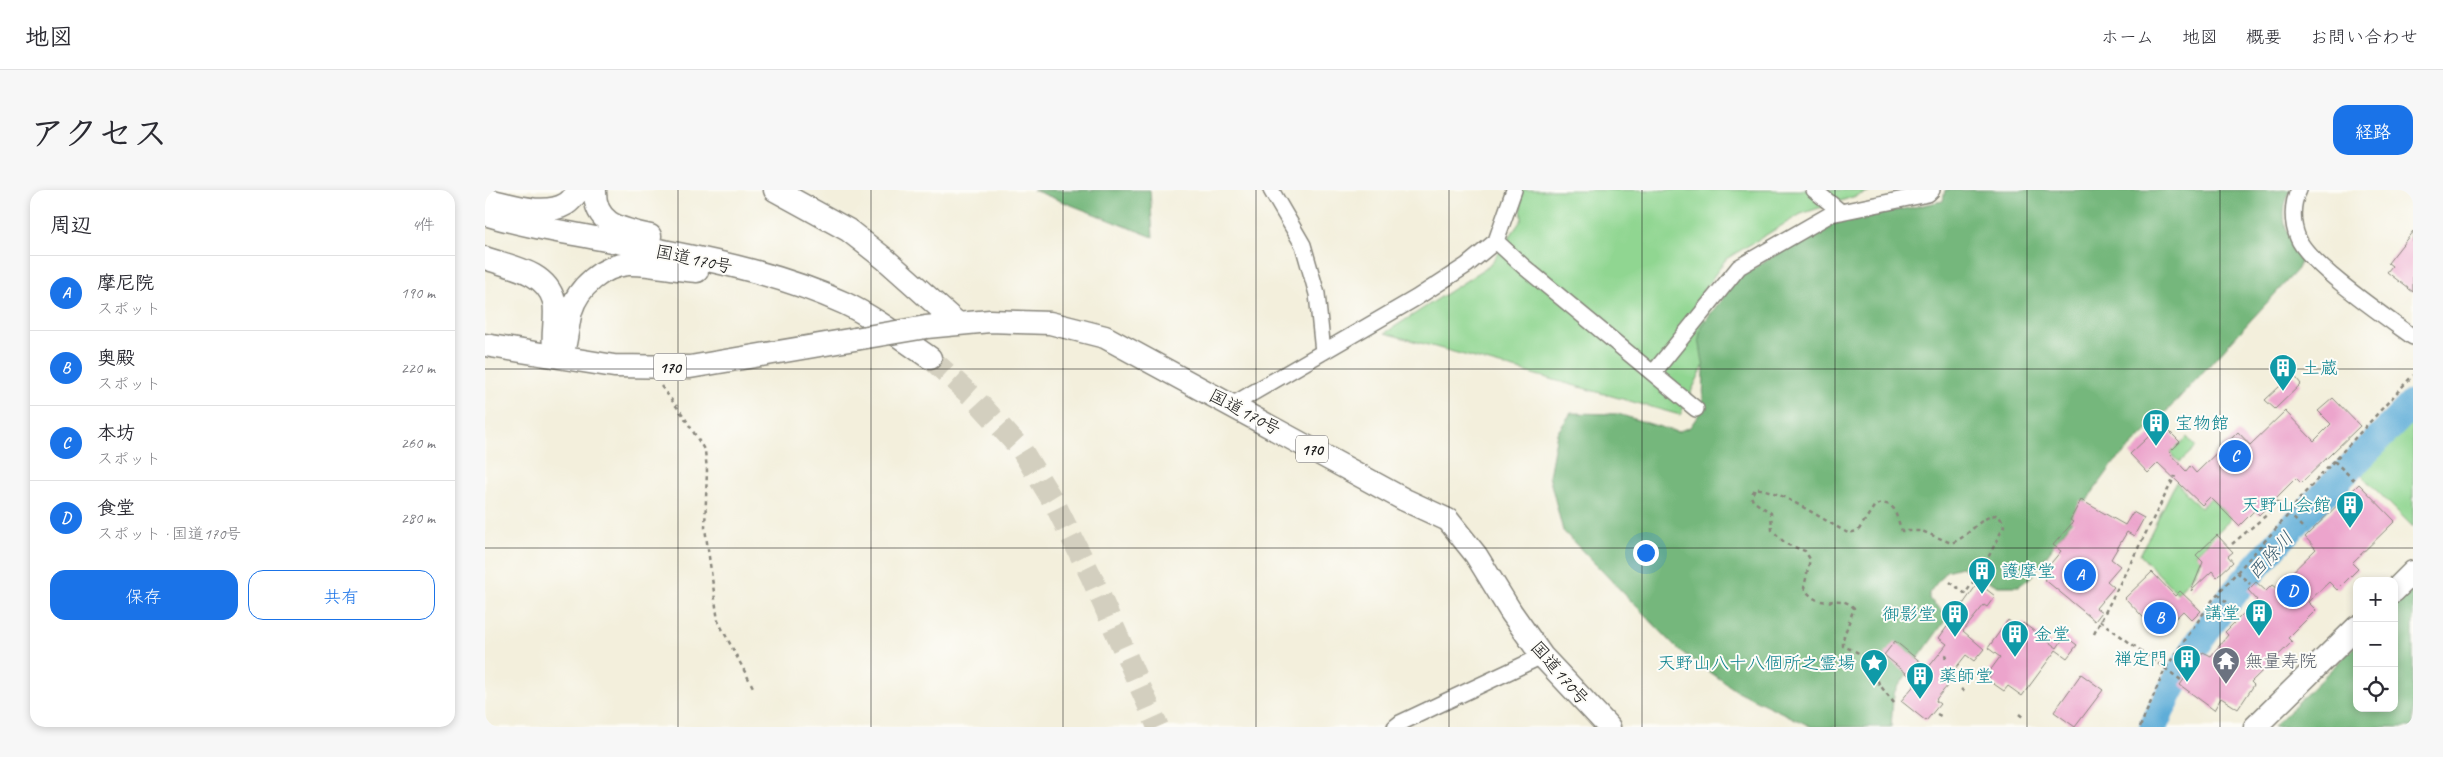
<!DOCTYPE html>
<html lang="ja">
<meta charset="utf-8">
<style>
body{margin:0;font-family:Caveat,"Klee One",sans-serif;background:#f7f7f7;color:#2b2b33}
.controls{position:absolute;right:15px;bottom:15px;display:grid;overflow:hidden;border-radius:10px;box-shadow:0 2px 8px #0003}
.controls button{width:45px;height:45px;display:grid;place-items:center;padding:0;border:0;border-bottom:1px solid #e1e1e2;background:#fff;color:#2b2b33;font:25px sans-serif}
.you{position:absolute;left:1160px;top:362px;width:18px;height:18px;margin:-12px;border:4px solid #fff;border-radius:50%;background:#1a73e8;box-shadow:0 0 0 8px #1a73e833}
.badge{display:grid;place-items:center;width:32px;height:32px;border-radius:50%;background:#1a73e8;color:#fff;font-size:16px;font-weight:700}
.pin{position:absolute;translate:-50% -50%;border:2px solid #fff;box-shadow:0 1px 5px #0006}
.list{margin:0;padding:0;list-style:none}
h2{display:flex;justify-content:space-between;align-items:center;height:65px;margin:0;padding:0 20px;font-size:21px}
h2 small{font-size:16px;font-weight:400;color:#7c7c81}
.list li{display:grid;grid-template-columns:32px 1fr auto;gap:15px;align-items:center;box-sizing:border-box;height:75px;padding:0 20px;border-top:1px solid #e1e1e2}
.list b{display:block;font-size:19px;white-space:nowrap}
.list p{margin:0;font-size:16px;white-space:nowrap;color:#7c7c81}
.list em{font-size:16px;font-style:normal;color:#7c7c81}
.actions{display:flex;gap:10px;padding:15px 20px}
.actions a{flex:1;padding:11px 0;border:1px solid #1a73e8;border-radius:15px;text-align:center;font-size:18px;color:#1a73e8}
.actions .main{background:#1a73e8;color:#fff}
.icon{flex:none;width:28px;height:28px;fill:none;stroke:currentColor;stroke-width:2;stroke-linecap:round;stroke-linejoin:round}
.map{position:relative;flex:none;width:1928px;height:537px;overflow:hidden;border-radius:15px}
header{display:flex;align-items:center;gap:30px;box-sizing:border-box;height:70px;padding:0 25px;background:#fff;border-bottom:1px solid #e1e1e2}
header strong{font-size:24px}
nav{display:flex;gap:28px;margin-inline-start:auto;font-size:18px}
.intro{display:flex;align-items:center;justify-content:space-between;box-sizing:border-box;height:120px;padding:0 30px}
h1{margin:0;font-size:35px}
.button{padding:12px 22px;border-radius:15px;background:#1a73e8;color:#fff;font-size:18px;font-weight:700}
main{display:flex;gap:30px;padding:0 30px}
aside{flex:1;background:#fff;border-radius:15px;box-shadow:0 2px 8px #0003}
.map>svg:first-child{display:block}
</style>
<header>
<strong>地図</strong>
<nav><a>ホーム</a><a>地図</a><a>概要</a><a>お問い合わせ</a></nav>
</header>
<div class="intro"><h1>アクセス</h1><a class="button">経路</a></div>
<main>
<aside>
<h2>周辺<small>4件</small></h2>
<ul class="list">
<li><span class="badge">A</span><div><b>摩尼院</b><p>スポット</p></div><em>190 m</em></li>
<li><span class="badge">B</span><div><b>奥殿</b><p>スポット</p></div><em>220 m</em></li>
<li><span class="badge">C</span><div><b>本坊</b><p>スポット</p></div><em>260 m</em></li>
<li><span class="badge">D</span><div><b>食堂</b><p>スポット · 国道170号</p></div><em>280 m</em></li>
</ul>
<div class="actions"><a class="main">保存</a><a>共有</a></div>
</aside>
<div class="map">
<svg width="1928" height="537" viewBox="0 0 1928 537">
<rect width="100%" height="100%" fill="#fdfcf7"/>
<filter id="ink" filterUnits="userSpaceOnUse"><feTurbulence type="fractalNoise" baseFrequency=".02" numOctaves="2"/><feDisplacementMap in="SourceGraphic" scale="10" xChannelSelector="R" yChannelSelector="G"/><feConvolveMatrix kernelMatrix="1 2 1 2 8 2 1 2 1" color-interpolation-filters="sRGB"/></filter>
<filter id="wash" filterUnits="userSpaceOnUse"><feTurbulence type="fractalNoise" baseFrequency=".0096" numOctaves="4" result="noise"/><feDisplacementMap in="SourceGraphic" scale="20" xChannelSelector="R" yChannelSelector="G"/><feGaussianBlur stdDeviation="1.12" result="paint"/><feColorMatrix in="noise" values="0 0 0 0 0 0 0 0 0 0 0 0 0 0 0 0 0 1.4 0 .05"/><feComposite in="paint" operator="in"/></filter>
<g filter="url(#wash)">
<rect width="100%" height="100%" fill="#f3efdc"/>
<path fill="#90d691" stroke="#567956" d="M1035,0H1389L1316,24L1241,69L1209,114L1232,148L1195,225L900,143L1004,76L1037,29Z
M1928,220V337L1874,283Z
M1702,247L1711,257L1695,272L1685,263Z
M1691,292L1715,318L1726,308L1746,329L1711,364L1716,369L1710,384L1692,403L1655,365Z"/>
<path fill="#74b77b" stroke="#486a4c" d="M548,0H665L668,47Z
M1460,0H1806C1792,25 1801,45 1817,67L1813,79L1684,219L1629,273L1546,387L1534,396H1513L1476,377L1461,381L1444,403V409L1459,422L1462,428L1410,501L1408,510L1406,537H1327L1252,501L1195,461L1078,341L1064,286L1072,243L1086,223L1133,224L1192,242L1205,237L1214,224L1218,213L1219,179L1214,148L1216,136L1253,88L1303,57L1346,34L1458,11Z
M1928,399V537H1788L1872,454V518H1909V417Z"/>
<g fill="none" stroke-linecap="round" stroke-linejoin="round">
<path stroke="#5eadd8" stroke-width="28" d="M1668,537C1690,489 1717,442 1751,401C1805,335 1869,275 1928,213"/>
</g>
<g id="blocks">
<path fill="#eca4cc" d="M1928,41V102L1902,82L1907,76L1903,73Z
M1808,184L1816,194L1790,219L1780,210Z
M1848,208L1875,236L1816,293L1811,288L1774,325L1770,320L1754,336L1725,307L1717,315L1673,273L1663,283L1645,264L1677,234L1695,252L1684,263L1701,281L1705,276L1711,283L1753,242L1765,255L1800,221L1829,251L1846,234L1833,221Z
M1874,294L1910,331L1867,373L1873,379L1852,400L1844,392L1823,412L1831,420L1803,448L1807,452L1766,492L1769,495L1753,519L1736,508L1729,520L1695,495L1718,462L1726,466L1743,445L1740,442L1772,410L1763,400L1771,392L1781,401L1787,395L1791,398L1831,359L1820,347Z
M1596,310L1640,335L1648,322L1659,328L1649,346L1642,342L1626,369L1635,376L1622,391L1629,397L1611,418L1617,422L1610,431L1559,389L1566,381L1562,378L1576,361L1568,355L1588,332L1585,330Z
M1732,345L1748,362L1743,366L1748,372L1732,387L1727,381L1706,401L1718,372L1711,365Z
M1667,382L1690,406L1695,401L1716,421L1707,430L1698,421L1674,444L1640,408Z
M1493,393L1510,406L1502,417L1499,415L1478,441L1499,459L1489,471L1481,465L1466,484L1470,487L1452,508L1451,511L1455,514L1441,531L1416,511L1432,492L1399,465L1410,451L1443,478L1462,454L1454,448Z
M1523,430L1534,438L1538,433L1572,458L1580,446L1592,455L1582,468L1571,460L1537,506L1523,496L1519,501L1503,490L1507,484L1504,482L1515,467L1503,458Z
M1596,484L1618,500L1590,537L1569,522Z"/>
</g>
</g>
<g filter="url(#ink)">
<use href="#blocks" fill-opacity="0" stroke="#88867c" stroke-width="1"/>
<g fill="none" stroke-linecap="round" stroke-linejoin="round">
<path stroke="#d3cfbf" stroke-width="22" stroke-dasharray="22 11" stroke-linecap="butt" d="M445,168L493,212L536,259L571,316L606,386L673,537"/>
<defs>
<path id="minor" d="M786,0L818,55L832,104L838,162
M1329,0L1356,22
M1814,0C1806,14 1807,34 1813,48C1823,74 1902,128 1928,147
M1011,51L1038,76L1211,219
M1169,182L1254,77L1346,24L1443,4L1447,0
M747,215L931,108L982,75L1011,51L1029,0
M910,537L915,533L1057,466"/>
<path id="highway" d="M110,0C109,35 136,39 165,46
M290,0L363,40L400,69L472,133
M3,10C27,15 59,27 81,14C86,11 90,5 94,0
M0,24C32,34 66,40 100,46C187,63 278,76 359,113C391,128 417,149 445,168
M0,68C25,77 61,81 69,111C72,126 67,143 69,158
M441,137L505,131L565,133L620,147L920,310L963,330L991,365L1026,422L1057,466L1124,537
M0,155L129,176L205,177L370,149
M70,165L79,158C82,146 83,133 86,121C93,97 118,76 143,74C165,73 189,80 212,81
M1909,401L1928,382
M1770,537L1872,437"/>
</defs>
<use href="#minor" stroke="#88867c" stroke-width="18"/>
<use href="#highway" stroke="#88867c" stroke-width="25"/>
<path stroke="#88867c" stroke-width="2.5" stroke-dasharray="4 4" stroke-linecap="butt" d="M176,196L198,225L220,261L222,280L220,338L233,431L269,499
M1849,271L1869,290
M1792,311L1820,340
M1747,354L1784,323
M1752,382L1765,394
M1465,392L1482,405
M1733,404L1749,419
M1615,431L1696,490
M1609,444L1690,286
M1460,468L1462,464
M1476,499L1480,502
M1409,513L1394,494L1387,473L1383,467L1358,456V449L1369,418C1351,400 1338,425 1319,398L1325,369L1320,361L1301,354L1287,340L1286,323L1268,311L1266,306L1270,299C1289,296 1343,333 1363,343L1373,341L1390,315L1397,313L1405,315L1409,319L1417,341H1437L1466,353C1483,348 1494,327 1511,325L1517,330L1519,336L1498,378L1482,401
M1452,524L1456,526
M1534,524L1539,528
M1655,537L1680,479L1729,408L1804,324L1815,308L1928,185"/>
<use href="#minor" stroke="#fff" stroke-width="15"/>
<use href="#highway" stroke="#fff" stroke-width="22"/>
<defs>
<path id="highway-bridge" d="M370,149L441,137"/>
</defs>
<use href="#highway-bridge" stroke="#88867c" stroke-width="25" stroke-linecap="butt"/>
<use href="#highway-bridge" stroke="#fff" stroke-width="22"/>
</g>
</g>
<path fill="none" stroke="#1c1c1c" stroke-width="1" stroke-opacity="0.55" d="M193,0V537M386,0V537M578,0V537M771,0V537M964,0V537M1157,0V537M1350,0V537M1542,0V537M1735,0V537M0,179H1928M0,358H1928"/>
<defs>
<symbol id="building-pin" viewBox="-11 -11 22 30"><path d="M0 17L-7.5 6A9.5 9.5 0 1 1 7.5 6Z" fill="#0f9aa8" stroke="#fdfcf7"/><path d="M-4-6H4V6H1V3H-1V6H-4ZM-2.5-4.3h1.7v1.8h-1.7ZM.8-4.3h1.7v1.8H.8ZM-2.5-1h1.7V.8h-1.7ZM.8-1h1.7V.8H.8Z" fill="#fff"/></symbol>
<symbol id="temple-pin" viewBox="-11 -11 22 30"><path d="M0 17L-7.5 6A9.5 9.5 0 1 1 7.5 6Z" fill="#6b7280" stroke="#fdfcf7"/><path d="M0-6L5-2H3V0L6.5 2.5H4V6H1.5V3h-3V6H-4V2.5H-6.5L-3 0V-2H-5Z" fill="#fff"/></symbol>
<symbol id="sight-pin" viewBox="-11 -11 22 30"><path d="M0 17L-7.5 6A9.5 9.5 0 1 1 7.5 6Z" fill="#0f9aa8" stroke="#fdfcf7"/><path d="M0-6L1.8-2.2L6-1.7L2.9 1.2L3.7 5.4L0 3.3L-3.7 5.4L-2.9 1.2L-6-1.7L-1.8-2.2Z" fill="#fff"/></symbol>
</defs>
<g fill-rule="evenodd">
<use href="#building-pin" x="1782" y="162" width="32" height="43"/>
<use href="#building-pin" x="1655" y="217" width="32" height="43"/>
<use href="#building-pin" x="1849" y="299" width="32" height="43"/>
<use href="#building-pin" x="1481" y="365" width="32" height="43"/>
<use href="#building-pin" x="1758" y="407" width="32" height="43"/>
<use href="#building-pin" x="1454" y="408" width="32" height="43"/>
<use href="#building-pin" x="1514" y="428" width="32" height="43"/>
<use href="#building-pin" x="1686" y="453" width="32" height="43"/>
<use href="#temple-pin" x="1725" y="455" width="32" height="43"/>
<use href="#sight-pin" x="1373" y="457" width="32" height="43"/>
<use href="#building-pin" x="1419" y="470" width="32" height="43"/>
</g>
<g text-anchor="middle" stroke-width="4" stroke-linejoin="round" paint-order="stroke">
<g fill="#fdfcf7" stroke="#605f5e" stroke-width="1">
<rect x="169" y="163.5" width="32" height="27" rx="4"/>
<rect x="811" y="245.5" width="32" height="27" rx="4"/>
</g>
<g font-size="16" font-weight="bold" fill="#1c1c1c">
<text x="185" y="183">170</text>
<text x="827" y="265">170</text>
</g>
<g font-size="18" fill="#1c1c1c" stroke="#fdfcf7">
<text transform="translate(209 69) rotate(12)" y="6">国道170号</text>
<text transform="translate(760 222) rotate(28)" y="6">国道170号</text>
<text transform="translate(1075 483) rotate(49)" y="6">国道170号</text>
</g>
<g font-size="18" fill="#0d838f" stroke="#fdfcf7" text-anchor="start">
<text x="1817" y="184">土蔵</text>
<text x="1690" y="239">宝物館</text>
<text x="1846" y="321" text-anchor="end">天野山会館</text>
<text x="1516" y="387">護摩堂</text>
<text x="1755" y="429" text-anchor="end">講堂</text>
<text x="1451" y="430" text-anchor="end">御影堂</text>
<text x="1549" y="450">金堂</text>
<text x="1683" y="475" text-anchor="end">禅定門</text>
<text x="1370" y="479" text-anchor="end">天野山八十八個所之霊場</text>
<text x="1454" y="492">薬師堂</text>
</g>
<g font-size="18" fill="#5b616d" stroke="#fdfcf7" text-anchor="start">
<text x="1760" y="477">無量寿院</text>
</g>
<g font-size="19" font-style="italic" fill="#3a5d71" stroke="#fdfcf7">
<text transform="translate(1785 365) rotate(-47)" y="7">西除川</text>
</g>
</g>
</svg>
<div class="controls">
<button>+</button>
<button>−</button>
<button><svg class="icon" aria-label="locate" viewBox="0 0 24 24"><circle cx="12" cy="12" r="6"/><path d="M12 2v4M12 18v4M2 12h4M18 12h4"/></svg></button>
</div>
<div class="you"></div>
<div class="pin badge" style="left:1595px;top:385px">A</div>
<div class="pin badge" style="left:1675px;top:428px">B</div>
<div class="pin badge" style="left:1750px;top:266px">C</div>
<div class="pin badge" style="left:1808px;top:401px">D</div>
</div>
</main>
